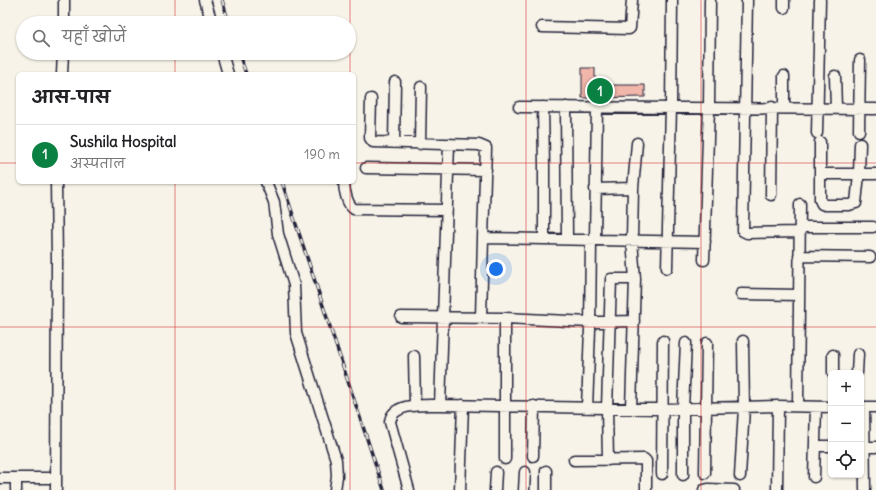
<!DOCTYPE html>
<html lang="hi">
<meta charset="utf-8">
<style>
body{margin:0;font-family:Delius,"Playpen Sans Deva",sans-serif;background:#f6f6f6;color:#202124}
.controls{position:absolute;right:12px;bottom:12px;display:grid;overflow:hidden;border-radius:6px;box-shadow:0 1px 3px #0004}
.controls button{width:36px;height:36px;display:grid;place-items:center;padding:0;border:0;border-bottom:1px solid #e0e0e0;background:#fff;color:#202124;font:20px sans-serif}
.you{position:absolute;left:496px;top:269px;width:14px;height:14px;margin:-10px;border:3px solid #fff;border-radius:50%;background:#1a73e8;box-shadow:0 0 0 6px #1a73e833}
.badge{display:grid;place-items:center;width:26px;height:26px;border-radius:50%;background:#0b8043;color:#fff;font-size:13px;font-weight:700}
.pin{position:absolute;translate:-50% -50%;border:2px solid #fff;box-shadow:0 1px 4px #0006}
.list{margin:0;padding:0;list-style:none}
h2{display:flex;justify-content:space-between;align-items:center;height:52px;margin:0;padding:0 16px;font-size:17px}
h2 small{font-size:13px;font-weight:400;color:#757577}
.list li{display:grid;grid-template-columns:26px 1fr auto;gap:12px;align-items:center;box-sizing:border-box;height:60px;padding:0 16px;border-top:1px solid #e0e0e0}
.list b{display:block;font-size:15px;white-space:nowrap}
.list p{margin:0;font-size:13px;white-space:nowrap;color:#757577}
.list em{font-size:13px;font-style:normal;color:#757577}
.icon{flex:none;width:22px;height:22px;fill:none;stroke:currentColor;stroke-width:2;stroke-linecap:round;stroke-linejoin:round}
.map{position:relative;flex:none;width:876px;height:490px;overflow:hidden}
.search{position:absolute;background:#fff;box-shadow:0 1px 3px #0004;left:16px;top:16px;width:340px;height:44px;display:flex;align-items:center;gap:10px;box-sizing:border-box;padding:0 14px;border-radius:22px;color:#757577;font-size:15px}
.panel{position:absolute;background:#fff;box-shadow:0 1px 3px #0004;left:16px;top:72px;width:340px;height:112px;border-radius:6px}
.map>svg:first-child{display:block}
</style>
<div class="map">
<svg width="876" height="490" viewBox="0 0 876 490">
<rect width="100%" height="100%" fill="#f7f3e8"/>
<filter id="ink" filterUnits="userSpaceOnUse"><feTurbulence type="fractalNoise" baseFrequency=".025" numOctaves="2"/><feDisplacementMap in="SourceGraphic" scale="8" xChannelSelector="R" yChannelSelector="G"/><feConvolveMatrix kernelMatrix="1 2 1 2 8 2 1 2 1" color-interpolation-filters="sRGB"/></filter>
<g filter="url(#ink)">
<path fill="#f1b7aa" stroke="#22223b" d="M582,68H595V85H645V97L582,98Z"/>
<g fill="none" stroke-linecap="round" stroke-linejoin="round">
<defs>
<path id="minor" d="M205,0L212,23
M747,0L743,231L747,233L800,232
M784,8V0
M64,23V0
M542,27L629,29L630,28L632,0
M222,53L228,74
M62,74L63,53
M835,76L836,108
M371,99L370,138L373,142L479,145L486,148L483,238
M519,107L876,109
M543,107L544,166V239
M566,107L567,239
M784,107V76
M859,131L860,60
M817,133L820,0
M820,142V200L822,204L825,205H849L856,203L859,174L860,144
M394,143L395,82
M420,144L421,87
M366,168L486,170
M820,174H876
M266,182L274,202L278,234L294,285L296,333L336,460L337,476L335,490
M344,182C344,190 347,205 354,209L447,210
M633,188L637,143
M595,189L633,188L632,240L635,279L631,408
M771,195L772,107
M800,227H873
M595,240L597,107
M799,256L870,257
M704,260L709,107L710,0
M667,268L671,107L672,0
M741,294L799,295
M401,317L505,318L590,322L634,321
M481,318L483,238L705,242
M505,318V459
M833,355V373
M414,356L415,405
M857,373L858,354
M440,405L449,144
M798,406L800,204
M861,407H876
M864,407L865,490
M587,408L590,329L591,240
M815,446H831
M861,447H876
M533,456L534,406
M574,460L644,459L646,461V490
M608,460L607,408L611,279H635
M705,473L707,343
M662,474L663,341
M683,475V408L686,343
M740,476L744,408L743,341
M814,477L816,407
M0,478H56
M16,490V478
M56,490L57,261L56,182
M409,490L390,422C392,402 426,405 440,405L662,409L778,406L831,407
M460,490L463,405
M495,490L496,472
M524,490L525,472
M546,490V471
M704,490L708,489L734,490
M777,490L778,406"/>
</defs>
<use href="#minor" stroke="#22223b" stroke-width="13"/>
<use href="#minor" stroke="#f7f3e8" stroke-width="10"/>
<defs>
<path id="rail" d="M222,0L229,23
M239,53L246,74
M282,182L384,490"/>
</defs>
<use href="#rail" stroke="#22223b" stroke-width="3.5"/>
<use href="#rail" stroke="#f7f3e8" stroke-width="2" stroke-dasharray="6" stroke-linecap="butt"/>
</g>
</g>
<path fill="none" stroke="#d62828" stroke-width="1" stroke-opacity="0.55" d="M175,0V23M350,0V74M526,0V490M701,0V490M175,53V74M0,163H18M354,163H876M175,182V490M350,182V490M0,327H876"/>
</svg>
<div class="controls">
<button>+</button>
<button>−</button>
<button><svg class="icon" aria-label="locate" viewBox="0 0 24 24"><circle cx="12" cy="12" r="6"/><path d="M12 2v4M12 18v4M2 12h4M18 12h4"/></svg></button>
</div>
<div class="you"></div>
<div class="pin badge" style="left:600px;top:91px">1</div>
<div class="search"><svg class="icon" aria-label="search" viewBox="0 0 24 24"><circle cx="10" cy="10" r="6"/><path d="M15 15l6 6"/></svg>यहाँ खोजें</div>
<section class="panel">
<h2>आस-पास<small></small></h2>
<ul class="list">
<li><span class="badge">1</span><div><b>Sushila Hospital</b><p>अस्पताल</p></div><em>190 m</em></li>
</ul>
</section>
</div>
